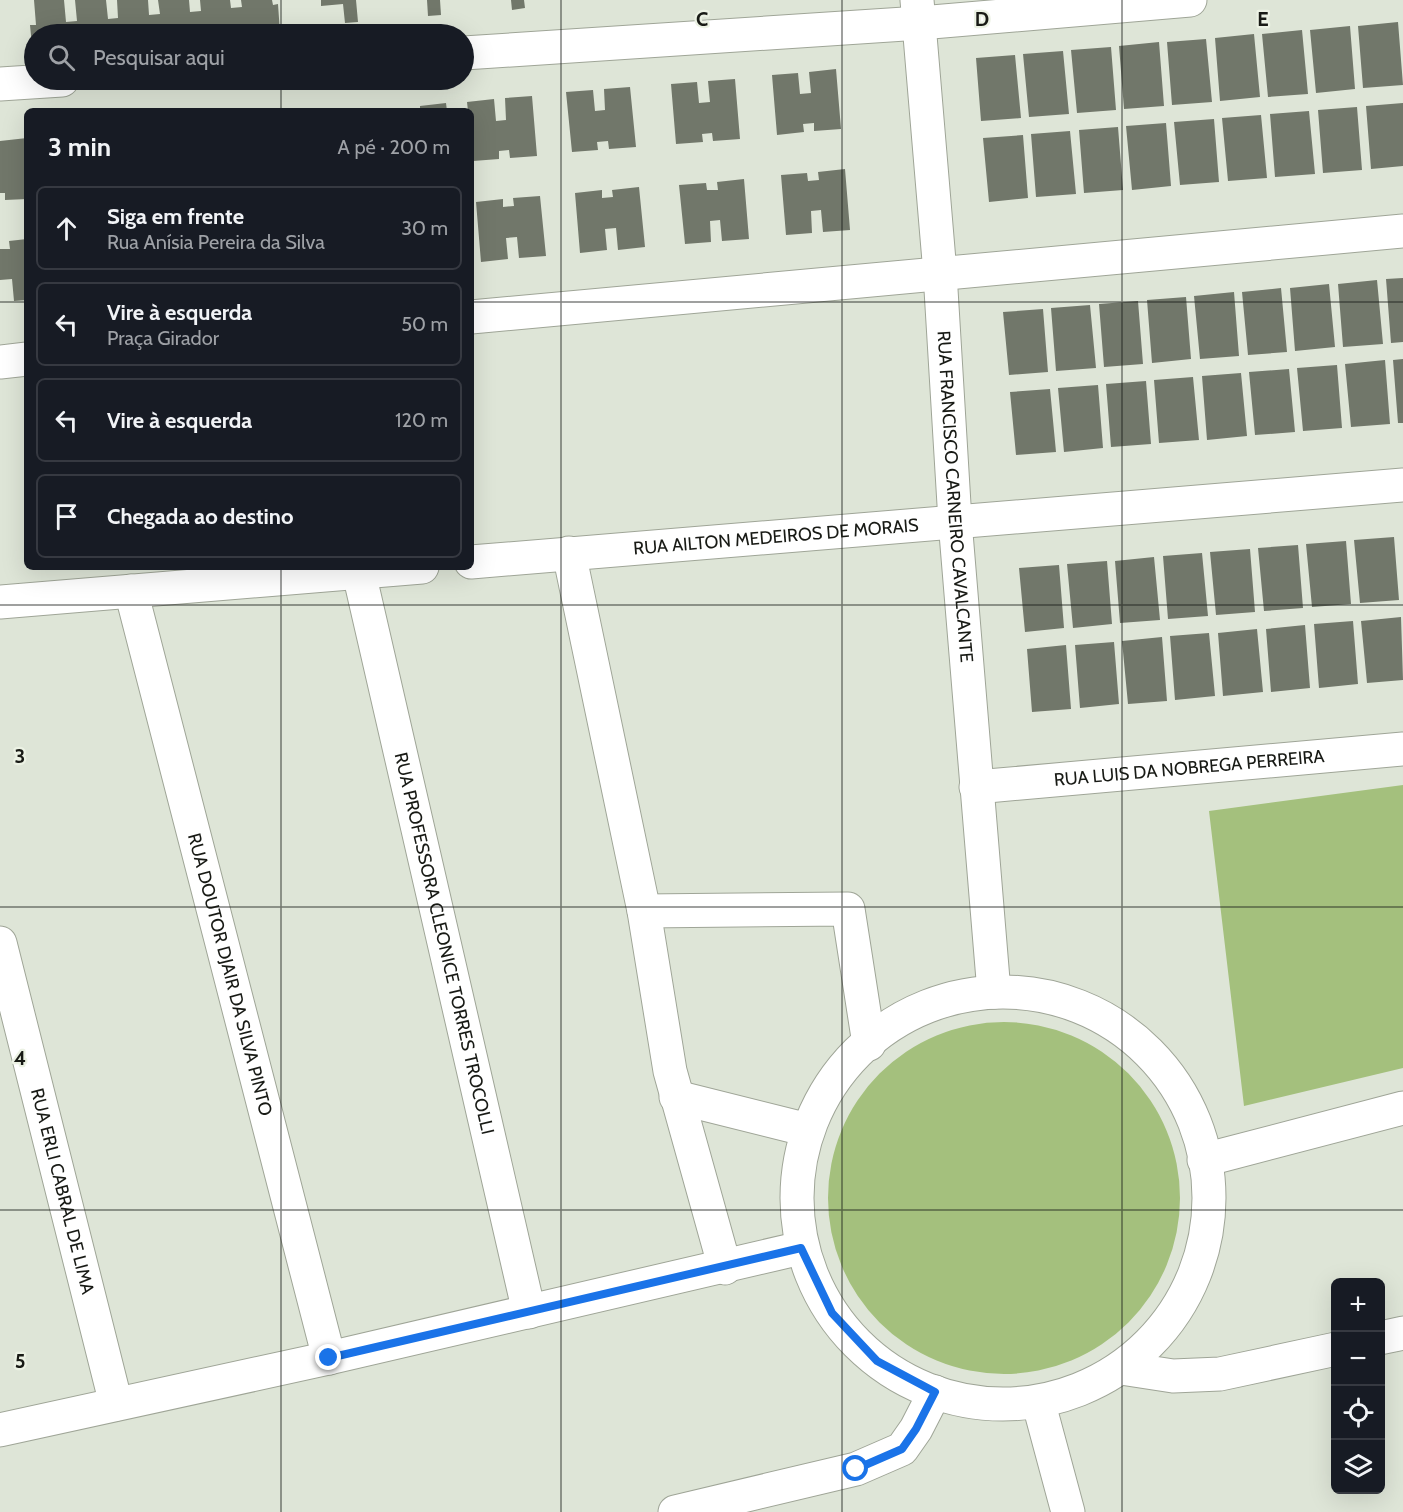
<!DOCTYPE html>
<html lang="pt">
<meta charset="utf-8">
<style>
body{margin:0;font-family:Cabin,sans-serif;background:#20242c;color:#f1f3f6}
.controls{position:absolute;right:18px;bottom:18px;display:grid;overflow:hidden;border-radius:9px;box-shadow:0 6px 24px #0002}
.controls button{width:54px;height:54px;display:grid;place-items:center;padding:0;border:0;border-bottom:2px solid #363941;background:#171b24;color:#f1f3f6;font:30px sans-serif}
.stop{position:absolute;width:18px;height:18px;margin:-14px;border:4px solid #1a73e8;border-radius:50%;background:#fff}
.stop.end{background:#1a73e8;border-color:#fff;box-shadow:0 2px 6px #0008}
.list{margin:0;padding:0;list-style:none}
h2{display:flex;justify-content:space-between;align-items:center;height:78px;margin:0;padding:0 24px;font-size:26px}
h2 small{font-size:20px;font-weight:400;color:#9ea1a6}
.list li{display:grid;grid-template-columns:39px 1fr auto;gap:18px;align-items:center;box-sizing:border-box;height:84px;margin:0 12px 12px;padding:0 12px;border:2px solid #363941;border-radius:9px}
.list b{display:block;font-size:22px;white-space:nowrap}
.list p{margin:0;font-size:20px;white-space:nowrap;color:#9ea1a6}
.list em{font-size:20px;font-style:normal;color:#9ea1a6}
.icon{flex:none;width:33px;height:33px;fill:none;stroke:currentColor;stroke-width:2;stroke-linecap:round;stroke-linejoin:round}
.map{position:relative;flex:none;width:1403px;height:1512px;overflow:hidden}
.search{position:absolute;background:#171b24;box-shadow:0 6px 24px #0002;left:24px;top:24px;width:450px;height:66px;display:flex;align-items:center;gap:15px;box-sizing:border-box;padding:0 21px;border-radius:33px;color:#9ea1a6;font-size:22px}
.panel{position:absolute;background:#171b24;box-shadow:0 6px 24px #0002;left:24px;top:108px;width:450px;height:462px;border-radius:9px}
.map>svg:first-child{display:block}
</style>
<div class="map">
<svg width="1403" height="1512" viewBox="0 0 1403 1512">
<rect width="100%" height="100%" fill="#dee5d7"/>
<path fill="#a4c07d" d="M1403,785V1068L1244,1106L1209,811Z
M828 1198a176 176 0 1 1 352 0a176 176 0 1 1-352 0Z"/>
<path fill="#71776a" d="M34,0H64L66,22L77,21L75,0H106L108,19L118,18L117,0H148L149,15L160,14L158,0H189L190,12L201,11L200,0H230L231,8L242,7L241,0H272L273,5L278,4L280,33L34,34L33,56L30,25H36Z
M321,0H356L358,22L345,23L343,4L321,6Z
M427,0H440L441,15L428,16Z
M511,0H524L525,8L512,10Z
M1398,22L1403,85L1363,88L1358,26Z
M1350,26L1355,89L1316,93L1310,30Z
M1302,30L1308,94L1268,97L1262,34Z
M1254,34L1260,97L1220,101L1215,38Z
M1206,39L1212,102L1172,105L1167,42Z
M1159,42L1164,106L1124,109L1119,46Z
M1111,47L1116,110L1077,113L1071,50Z
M1063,51L1069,114L1029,117L1023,54Z
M1015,55L1021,118L981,121L976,58Z
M836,69L841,129L814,131V123L803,124L804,132L777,135L772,75L798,73L800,94L811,93L809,72Z
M735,79L740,139L713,141L712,133L702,134L703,142L676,144L671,84L697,82L699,103L710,102L708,81Z
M630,87L636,147L609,149L608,141L597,142L598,150L572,152L566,92L593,90L595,111L605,110L604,89Z
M532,96L537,156L510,158L509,150L499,151V159L473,161L471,111H468L467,102L494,99L496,121L506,120L505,98Z
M446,103L447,111H420V106Z
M1403,103V166L1371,169L1366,106Z
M1357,107L1362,170L1323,173L1318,110Z
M1309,111L1315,174L1275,177L1270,114Z
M1261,115L1267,178L1228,181L1222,118Z
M1214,119L1219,182L1180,185L1174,122Z
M1166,123L1171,186L1132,190L1126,126Z
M1118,127L1123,190L1084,193L1079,130Z
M1070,131L1076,194L1036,197L1031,134Z
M1023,135L1028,198L989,202L983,138Z
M27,138V199L5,200V193H0V141Z
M845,169L850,230L823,232L821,210L811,211L812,233L786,235L781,175L807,173L808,181L819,180L818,172Z
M744,179L749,239L722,241L720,220L710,221L711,242L685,244L679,185L706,183L707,190H718L717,182Z
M639,187L645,247L618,250L616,228L605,229L607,250L580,253L575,193L602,190V198L613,197L612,190Z
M540,196L546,256L519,258L517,237L506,238L508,259L481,262L476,202L503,199V207L514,206L513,198Z
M27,239V300L14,301L12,279L0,280V249H10L9,241Z
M1403,278V342L1391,343L1386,279Z
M1377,280L1383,344L1343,347L1338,284Z
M1329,284L1335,347L1295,351L1290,288Z
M1281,288L1287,352L1248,355L1242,292Z
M1234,292L1239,356L1200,359L1194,296Z
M1186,297L1191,359L1152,363L1147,300Z
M1138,301L1143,364L1104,367L1099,304Z
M1090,305L1096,368L1056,371L1051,308Z
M1043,309L1048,372L1009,375L1003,312Z
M1403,359V423H1398L1393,360Z
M1385,360L1390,424L1351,427L1345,364Z
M1337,365L1342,428L1303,431L1297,368Z
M1289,369L1295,432L1255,435L1249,372Z
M1241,373L1247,436L1207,440L1202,376Z
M1193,377L1199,440L1159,443L1154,380Z
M1146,381L1151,444L1111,447L1106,384Z
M1098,385L1103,448L1064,452L1058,388Z
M1050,389L1056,452L1016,455L1010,392Z
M1394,537L1399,600L1360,603L1354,540Z
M1346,541L1351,604L1312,607L1306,544Z
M1298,545L1303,608L1264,611L1258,548Z
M1250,549L1255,612L1216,615L1210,552Z
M1202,553L1208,616L1168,619L1163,556Z
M1154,557L1160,620L1120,623L1115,561Z
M1107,561L1112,624L1073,628L1067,564Z
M1059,565L1064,628L1025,632L1019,568Z
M1401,617L1403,680L1367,683L1361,621Z
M1353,621L1358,684L1319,688L1314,624Z
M1305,625L1310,688L1271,692L1266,629Z
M1257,629L1263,692L1223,696L1218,633Z
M1209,633L1215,696L1175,700L1170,636Z
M1162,637L1167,701L1128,704L1122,641Z
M1114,642L1119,704L1080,708L1075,645Z
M1066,645L1071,709L1032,712L1027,649Z"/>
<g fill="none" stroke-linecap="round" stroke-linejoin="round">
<defs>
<g id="minor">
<path id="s1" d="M917,0L940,273L955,521L994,992"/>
<path d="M464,53L920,23L1190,0"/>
<path d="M0,84L62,80"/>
<path d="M471,317L1403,231"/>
<path d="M0,362L27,359"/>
<path d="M569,553L644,911L670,1071L725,1268"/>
<path id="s2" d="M471,562L1403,485"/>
<path id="s3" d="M359,573L529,1312"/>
<path id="s4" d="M131,591L329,1358"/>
<path d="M0,602L422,567"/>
<path id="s5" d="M976,787L1403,749"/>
<path d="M644,911L848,909L869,1044"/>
<path id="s6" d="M0,943L116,1404"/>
<circle cx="1003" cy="1198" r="206"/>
<path d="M676,1097L804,1129"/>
<path d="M1204,1160L1403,1108"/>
<path d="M1380,1338L1403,1333"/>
<path d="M1121,1368L1173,1376L1220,1374L1336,1349"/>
<path d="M1040,1408L1068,1512"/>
<path d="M0,1430L329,1358L801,1248"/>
<path d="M675,1512L856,1469L902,1449L916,1429L935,1392"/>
</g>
</defs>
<use href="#minor" stroke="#9fa597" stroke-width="35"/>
<use href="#minor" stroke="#fff" stroke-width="33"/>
</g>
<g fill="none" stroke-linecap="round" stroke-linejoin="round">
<path stroke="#1a73e8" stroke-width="8" d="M329,1358L801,1248L832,1313L877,1361L935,1392L916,1429L902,1449L856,1469"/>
</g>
<path fill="none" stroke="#181a15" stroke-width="1.5" stroke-opacity="0.55" d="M281,0V34M561,0V1512M842,0V1512M1122,0V1512M281,80V111M0,302H27M471,302H1403M281,567V1512M0,605H1403M0,907H1403M0,1210H1403"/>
<g text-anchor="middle" stroke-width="4.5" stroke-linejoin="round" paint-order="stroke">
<g font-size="18" fill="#181a15" stroke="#ecf2e4">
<text dy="6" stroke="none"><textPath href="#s1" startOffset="498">RUA FRANCISCO CARNEIRO CAVALCANTE</textPath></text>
<text dy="6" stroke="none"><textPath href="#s2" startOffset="306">RUA AILTON MEDEIROS DE MORAIS</textPath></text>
<text dy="6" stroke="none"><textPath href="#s5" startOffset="214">RUA LUIS DA NOBREGA PERREIRA</textPath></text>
<text dy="6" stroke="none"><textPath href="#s3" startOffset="380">RUA PROFESSORA CLEONICE TORRES TROCOLLI</textPath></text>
<text dy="6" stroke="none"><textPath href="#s4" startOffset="396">RUA DOUTOR DJAIR DA SILVA PINTO</textPath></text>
<text dy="6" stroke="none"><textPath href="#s6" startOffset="256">RUA ERLI CABRAL DE LIMA</textPath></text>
</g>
</g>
<g font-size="20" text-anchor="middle" font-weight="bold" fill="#181a15" stroke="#ecf2e4" stroke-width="4.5" stroke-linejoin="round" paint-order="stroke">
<text x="702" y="26">C</text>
<text x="982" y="26">D</text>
<text x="1263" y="26">E</text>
<text x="20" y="763">3</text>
<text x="20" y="1065">4</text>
<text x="20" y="1368">5</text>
</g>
</svg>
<div class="controls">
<button>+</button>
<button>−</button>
<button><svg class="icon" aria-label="locate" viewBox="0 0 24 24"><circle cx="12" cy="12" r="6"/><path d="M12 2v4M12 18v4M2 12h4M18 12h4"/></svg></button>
<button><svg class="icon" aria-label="layers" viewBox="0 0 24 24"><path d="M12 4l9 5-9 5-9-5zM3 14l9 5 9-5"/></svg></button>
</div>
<div class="stop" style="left:856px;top:1469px"></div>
<div class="stop end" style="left:329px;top:1358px"></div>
<div class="search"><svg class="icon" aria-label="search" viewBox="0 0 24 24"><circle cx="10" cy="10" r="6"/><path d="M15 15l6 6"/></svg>Pesquisar aqui</div>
<section class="panel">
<h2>3 min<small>A pé · 200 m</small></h2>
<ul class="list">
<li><svg class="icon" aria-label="ahead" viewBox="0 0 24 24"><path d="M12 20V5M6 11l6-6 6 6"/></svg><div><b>Siga em frente</b><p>Rua Anísia Pereira da Silva</p></div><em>30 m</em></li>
<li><svg class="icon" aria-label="left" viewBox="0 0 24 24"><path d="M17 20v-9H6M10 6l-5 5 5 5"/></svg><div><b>Vire à esquerda</b><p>Praça Girador</p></div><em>50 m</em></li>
<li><svg class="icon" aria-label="left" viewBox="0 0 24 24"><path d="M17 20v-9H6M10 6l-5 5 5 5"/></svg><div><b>Vire à esquerda</b></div><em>120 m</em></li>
<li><svg class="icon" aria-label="arrive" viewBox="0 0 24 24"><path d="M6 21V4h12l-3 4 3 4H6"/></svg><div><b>Chegada ao destino</b></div></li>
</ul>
</section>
</div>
